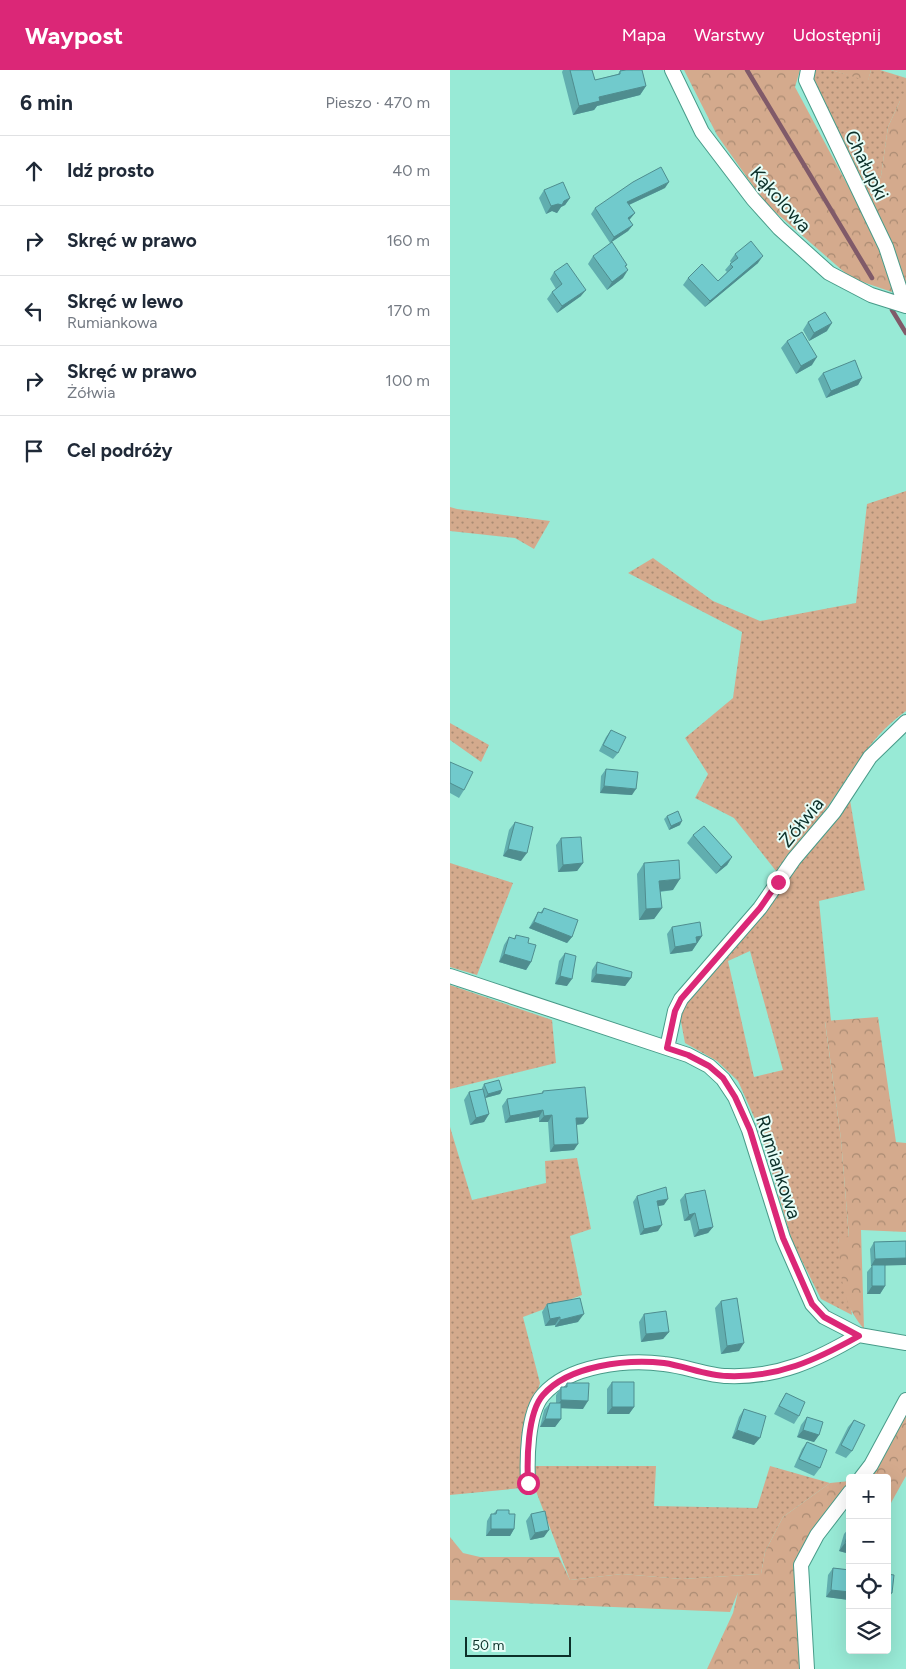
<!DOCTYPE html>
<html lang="pl">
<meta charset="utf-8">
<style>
body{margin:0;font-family:Figtree,sans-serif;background:#f2f2f3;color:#1f2937}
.controls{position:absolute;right:15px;bottom:15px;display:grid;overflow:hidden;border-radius:5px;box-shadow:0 5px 20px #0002}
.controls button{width:45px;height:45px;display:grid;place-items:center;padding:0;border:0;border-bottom:1px solid #e0e1e3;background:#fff;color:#1f2937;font:25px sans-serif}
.scale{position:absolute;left:15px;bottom:12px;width:106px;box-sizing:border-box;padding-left:5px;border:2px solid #0c3029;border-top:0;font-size:14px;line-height:18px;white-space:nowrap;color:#0c3029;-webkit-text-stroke:4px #e7fef8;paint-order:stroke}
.stop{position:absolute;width:15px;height:15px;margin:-11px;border:4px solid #db2777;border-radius:50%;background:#fff}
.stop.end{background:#db2777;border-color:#fff;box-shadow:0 1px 5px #0008}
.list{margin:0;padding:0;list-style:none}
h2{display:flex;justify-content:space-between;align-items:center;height:65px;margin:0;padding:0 20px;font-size:21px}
h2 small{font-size:16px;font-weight:400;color:#747a83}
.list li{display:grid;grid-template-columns:32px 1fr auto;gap:15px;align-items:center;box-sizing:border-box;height:70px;padding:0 20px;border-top:1px solid #e0e1e3}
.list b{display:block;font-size:19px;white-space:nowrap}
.list p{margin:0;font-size:16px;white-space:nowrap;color:#747a83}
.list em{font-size:16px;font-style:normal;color:#747a83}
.icon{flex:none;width:28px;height:28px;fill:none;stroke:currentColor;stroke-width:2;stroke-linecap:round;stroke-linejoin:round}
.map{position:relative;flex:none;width:456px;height:1599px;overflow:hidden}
header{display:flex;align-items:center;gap:30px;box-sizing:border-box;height:70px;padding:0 25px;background:#db2777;color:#fff}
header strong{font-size:24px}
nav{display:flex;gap:28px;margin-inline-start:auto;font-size:18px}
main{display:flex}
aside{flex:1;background:#fff}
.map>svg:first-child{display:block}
</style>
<header>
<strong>Waypost</strong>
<nav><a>Mapa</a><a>Warstwy</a><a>Udostępnij</a></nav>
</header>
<main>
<aside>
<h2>6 min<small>Pieszo · 470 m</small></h2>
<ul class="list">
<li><svg class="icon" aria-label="ahead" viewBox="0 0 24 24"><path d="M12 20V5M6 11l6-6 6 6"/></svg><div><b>Idź prosto</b></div><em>40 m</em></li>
<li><svg class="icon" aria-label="right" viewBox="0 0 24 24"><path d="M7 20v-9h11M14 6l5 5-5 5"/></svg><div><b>Skręć w prawo</b></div><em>160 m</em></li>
<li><svg class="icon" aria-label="left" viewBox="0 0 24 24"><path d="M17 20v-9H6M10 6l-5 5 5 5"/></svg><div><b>Skręć w lewo</b><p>Rumiankowa</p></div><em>170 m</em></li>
<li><svg class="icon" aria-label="right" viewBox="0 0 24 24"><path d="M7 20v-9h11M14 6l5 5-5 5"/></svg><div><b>Skręć w prawo</b><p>Żółwia</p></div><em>100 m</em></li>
<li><svg class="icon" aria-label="arrive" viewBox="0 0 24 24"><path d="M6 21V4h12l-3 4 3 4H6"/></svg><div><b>Cel podróży</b></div></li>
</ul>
</aside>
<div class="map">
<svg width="456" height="1599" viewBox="0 0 456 1599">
<defs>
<pattern id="grass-dots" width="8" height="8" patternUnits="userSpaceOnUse" patternTransform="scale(1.25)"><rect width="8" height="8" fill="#d4aa8d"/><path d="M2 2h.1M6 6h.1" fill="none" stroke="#aa8b73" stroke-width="1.8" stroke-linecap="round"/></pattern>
<pattern id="forest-crowns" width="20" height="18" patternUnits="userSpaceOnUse" patternTransform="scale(1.25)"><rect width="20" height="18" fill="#d4aa8d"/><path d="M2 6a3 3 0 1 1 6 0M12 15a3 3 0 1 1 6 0" fill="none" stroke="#aa8b73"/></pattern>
</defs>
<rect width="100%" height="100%" fill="#98ead6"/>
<path fill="url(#grass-dots)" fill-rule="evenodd" d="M363,0H381L418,10L421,0H430L456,8V31H450L438,57L431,106L420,131L361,7Z
M456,421V641C423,664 405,697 383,729C366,754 345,777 326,801L284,748L245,728L258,704L235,668L283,628L292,562L178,503L203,488L263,531L310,551L406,533L417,434Z
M0,437L7,439L100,451L84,479L65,468L0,461Z
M0,653L39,675L31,692L0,670Z
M399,724L415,820L369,831L381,951L375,952L391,1069L399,1168H388L402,1245L371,1229L342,1171L309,1058L288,1011L267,991L235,973L229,941ZM300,881L333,1000L304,1007L278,891Z
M0,793L63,813L27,905L0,897Z
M0,915L102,950L106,993L0,1019Z
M0,1057L22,1130L96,1113L95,1091L127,1088L141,1159L120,1166L132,1225L73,1247L90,1313L73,1373L72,1418L0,1425Z
M82,1396H206L204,1436L307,1438L320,1396L380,1413L333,1447L315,1482L311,1504L232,1509L172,1504L120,1510L84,1416Z"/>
<path fill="url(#forest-crowns)" d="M234,0H350L345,17L412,142L441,205L442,222L401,208L316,134L267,65Z
M381,0H421L418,11Z
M450,31H456V220L420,131L431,106L438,57Z
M428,947L446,1072L456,1073V1162L411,1160L414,1259C390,1232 391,1202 388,1168L399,1167L391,1069L375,951Z
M456,1342V1406L437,1440V1408H419Z
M400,1411L378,1442L348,1495L350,1599H257L283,1543L288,1522L280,1542L0,1530V1467L13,1483L30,1487H109L120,1510L172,1504L232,1509L311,1504L315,1482L333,1447L380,1413Z"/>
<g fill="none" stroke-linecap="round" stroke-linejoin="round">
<path stroke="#805a69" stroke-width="4.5" d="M297,0L422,208
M442,240L456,263"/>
<defs>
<path id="minor" d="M222,0L252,62L303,129L329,158L379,203L421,225L456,236
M358,0L356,10L436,177L455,235
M0,906L238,985L259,996L273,1009L285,1027L299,1060L333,1168L362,1234L374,1247L409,1265L456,1273
M217,978L225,941L231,929L310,838L344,789L384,742L420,687L456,652
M411,1408L421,1395L456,1330
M78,1413C77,1391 77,1343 93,1325C119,1295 177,1289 214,1294C235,1296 258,1306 277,1306C328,1308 367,1290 409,1265
M357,1599L351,1495L367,1465L400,1422"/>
</defs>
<use href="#minor" stroke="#489b89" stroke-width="16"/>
<use href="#minor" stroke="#fff" stroke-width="14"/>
</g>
<path fill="#61aeaf" d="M113,0H142L145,10L168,4L170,1V0H192L196,16L190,25L147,36L144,40L123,45L112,2Z
M215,118L179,135L185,143L179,150L183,155L178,161L160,173L141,144L145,138Z
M94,120L120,128L115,135L111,137L107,143L102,141L96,144L89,128Z
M285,184L308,193L255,237L233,215L238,208L268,211L277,202L275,200L281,193L280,191Z
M143,186L177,195L175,197L173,208L157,220L138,194Z
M104,202L131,226L107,243L97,229L102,222L106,219L100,209Z
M358,252L377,261L359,271L353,260Z
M337,271L362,295L346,304L331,278Z
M373,303L412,308L408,315L376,328L368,309Z
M161,660L168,683L163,689L149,681L156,667Z
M0,692L14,720L9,728L0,723Z
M156,699L182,725L150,723L151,706Z
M217,746L230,755L219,760L214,749Z
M65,752L71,791L53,786L59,760Z
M243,765L282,787L277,795L266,804L237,773Z
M111,768L133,793L127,801L108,802L106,775Z
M194,793L223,820L210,822L212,838L204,849L189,850L187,804Z
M94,838L122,867L117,873L79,858L84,849L88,842L90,843Z
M222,857L252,866L242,881L220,884L217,864Z
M66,865L78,873L81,892L76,900L49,892L54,875L59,867L64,869Z
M115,883L117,916L105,914L109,891Z
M147,892L181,908L175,916L141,912L142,900Z
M34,1014L52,1020L50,1024L35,1028L39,1044L34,1052L20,1055L14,1030L19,1022L32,1019V1018Z
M93,1021L138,1048L133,1054L127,1055L124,1080L100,1082L98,1052H89V1047L55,1053L52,1036L57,1029L91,1024Z
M235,1124L263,1157L258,1163L244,1167L240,1150L234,1151L230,1130Z
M187,1126L214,1135L208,1136V1161L190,1165L183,1132Z
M456,1171V1195H435V1216L430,1224H417V1202L422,1196H421L420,1179L424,1172Z
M271,1231L289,1281L271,1284L265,1238Z
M97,1234L128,1252L105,1257V1255L95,1256L92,1242Z
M194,1244L219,1262L213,1269L191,1272L189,1252Z
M162,1312L184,1337L179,1344H157V1319Z
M117,1313L133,1339L111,1338V1349L105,1357H90L94,1340L100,1333H106V1325L111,1317H114Z
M336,1323L349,1346L344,1354L324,1344L331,1331Z
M294,1339L304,1375L282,1368L289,1347Z
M357,1347L369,1365L364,1372L347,1367L351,1355Z
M404,1350L402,1381L396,1388L385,1383L398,1357Z
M357,1372L370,1398L364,1406L344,1397L352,1379Z
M47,1440L59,1444L64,1459L60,1466H36L37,1451L41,1444H43Z
M81,1444L94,1467L80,1470L76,1451Z
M400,1457V1484L389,1481L394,1464Z
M383,1498L400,1500V1529L399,1530L376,1527L378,1505Z"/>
<path fill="#4f8d8f" d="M196,16L190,25L147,36L144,40L123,45L129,36L149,27Z
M219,112L215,118L172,138L177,132Z
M120,128L115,135L111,137L107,143L102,141L96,144L101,136Z
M185,143L180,149L174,154L178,148Z
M183,155L178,161L160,173L164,167Z
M313,186L308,193L255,237L260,231Z
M178,200L173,208L157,220L162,212Z
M136,220L131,226L107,243L112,236Z
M382,253L377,261L359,271L364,263Z
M367,287L362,295L346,304L351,296Z
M412,308L408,315L376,328L381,321Z
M154,716L186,719L182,725L150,723Z
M232,751L230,755L219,760L221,756Z
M58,779L77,783L71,791L53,786Z
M282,787L277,795L266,804L271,797Z
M133,793L127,801L108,802L113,795Z
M230,809L223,820L201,822L209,811Z
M212,838L204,849L189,850L196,839Z
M84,852L122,867L117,873L79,858Z
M252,866L242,881L220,884L225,877L246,867Z
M54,884L81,892L76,900L49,892Z
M146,904L181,908L175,916L141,912Z
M110,906L122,909L117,916L105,914Z
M52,1020L50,1024L35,1028L38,1024Z
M93,1040L89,1047L55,1053L60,1046Z
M39,1044L34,1052L20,1055L26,1048Z
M102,1045L98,1052H89L94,1046Z
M126,1048H138L133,1054L121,1055Z
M128,1074L124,1080L100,1082L104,1075Z
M218,1129L214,1135L203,1137L207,1131Z
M245,1143L240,1150L234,1151L239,1145Z
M212,1155L208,1161L190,1165L194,1159Z
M263,1157L258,1163L244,1167L249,1160Z
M456,1188V1195L421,1196L425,1189Z
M422,1216H435L430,1224H417Z
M134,1244L128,1252L105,1257L110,1250Z
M110,1247L105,1255L95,1256L100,1249Z
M219,1262L213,1269L191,1272L196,1264Z
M294,1273L289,1281L271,1284L277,1276Z
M111,1330L138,1331L133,1339L106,1338Z
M162,1337H184L179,1344H157Z
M95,1349H111L105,1357H90Z
M287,1360L310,1368L304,1375L282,1368Z
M353,1360L369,1365L364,1372L347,1367Z
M41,1459H64L60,1466H36Z
M99,1460L94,1467L80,1470L85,1463Z
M395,1473L400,1475V1484L389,1481Z
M381,1520L400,1522V1529L399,1530L376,1527Z
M437,1522L442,1523L437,1530Z"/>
<path fill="#71cacc" stroke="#4f8d8f" d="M120,0H142L145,10L170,4V1L176,0H192L196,16L149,27L150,31L129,36Z
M211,97L219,112L177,132L185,143L178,148L183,155L164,167L145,138L183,112Z
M113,112L120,128L114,131L112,135L108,134L101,136L94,120Z
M301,171L313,186L260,231L238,208L252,194L268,211L283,197L280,194L288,188L285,184Z
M162,172L177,195L175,196L178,200L162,212L143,186Z
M117,193L136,220L112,236L102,222L112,214L104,202Z
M375,242L382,253L364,263L358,252Z
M352,262L367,287L351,296L337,271Z
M405,290L412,308L381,321L373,303Z
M161,660L176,667L168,683L153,675Z
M0,692L23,702L14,720L0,713Z
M156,699L188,702L186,719L154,716Z
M228,741L232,751L221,756L217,746Z
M65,752L83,757L77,783L58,779Z
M254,756L282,787L271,797L243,765Z
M131,767L133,793L113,795L111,768Z
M229,790L230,809L209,811L212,838L196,839L194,793Z
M94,838L128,850L122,867L84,852L88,842L92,843Z
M250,852L252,866L246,867L247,873L225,877L222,857Z
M66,865L79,868L78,873L86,875L81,892L54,884L59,867L65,869Z
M115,883L126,886L122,909L110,906Z
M147,892L182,902L181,908L146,904Z
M49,1010L52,1020L38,1024L34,1014Z
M135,1017L138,1048H126L128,1074L104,1075L102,1045L94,1046L93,1040L60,1046L57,1029L93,1023V1021Z
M33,1019L39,1044L26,1048L19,1022Z
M216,1117L218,1129L207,1131L212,1155L194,1159L187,1126Z
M255,1120L263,1157L249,1160L245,1143L239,1145L235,1124Z
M456,1171V1188L425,1189L424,1172Z
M422,1195H435V1216H422Z
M130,1228L134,1244L110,1250V1247L100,1249L97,1234Z
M287,1228L294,1273L277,1276L271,1231Z
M216,1241L219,1262L196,1264L194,1244Z
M162,1312H184V1337H162Z
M117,1313H139L138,1331L111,1330V1317H117Z
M336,1323L355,1332L349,1346L329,1336Z
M100,1333H111V1349H95Z
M294,1339L316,1346L310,1368L287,1360Z
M357,1347L373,1352L369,1365L353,1360Z
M404,1350L415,1355L402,1381L391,1375Z
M357,1372L377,1380L370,1398L349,1389Z
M47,1440H59V1444H65L64,1459H41V1444H46Z
M95,1441L99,1460L85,1463L81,1444Z
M400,1457V1475L395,1473Z
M383,1498L400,1500V1522L381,1520Z
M437,1504L444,1505L442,1523L437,1522Z"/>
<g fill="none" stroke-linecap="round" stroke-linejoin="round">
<path stroke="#db2777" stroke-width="6" d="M78,1413C77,1391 77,1343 93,1325C119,1295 177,1289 214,1293C235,1296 257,1306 277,1306C328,1308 366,1290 409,1266L374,1247L362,1234L333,1168L300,1060L285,1027L273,1008L259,996L238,985L217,978L225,941L231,929L310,838L328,812"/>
</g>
<g text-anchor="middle" stroke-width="4" stroke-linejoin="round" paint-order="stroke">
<g font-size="19" fill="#0c3029" stroke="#e7fef8">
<text transform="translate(417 95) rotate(64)" y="7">Chałupki</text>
<text transform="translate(331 129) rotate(48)" y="7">Kąkolowa</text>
<text transform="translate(351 752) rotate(-51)" y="7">Żółwia</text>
<text transform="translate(329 1097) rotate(72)" y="7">Rumiankowa</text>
</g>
</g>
</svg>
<div class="controls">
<button>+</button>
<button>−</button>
<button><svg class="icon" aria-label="locate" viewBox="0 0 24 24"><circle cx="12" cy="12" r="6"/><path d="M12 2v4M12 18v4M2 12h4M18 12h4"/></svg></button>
<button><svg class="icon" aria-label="layers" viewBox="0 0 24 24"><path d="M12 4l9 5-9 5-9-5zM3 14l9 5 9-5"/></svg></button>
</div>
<div class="scale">50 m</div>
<div class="stop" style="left:78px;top:1413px"></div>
<div class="stop end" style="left:328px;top:812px"></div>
</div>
</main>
